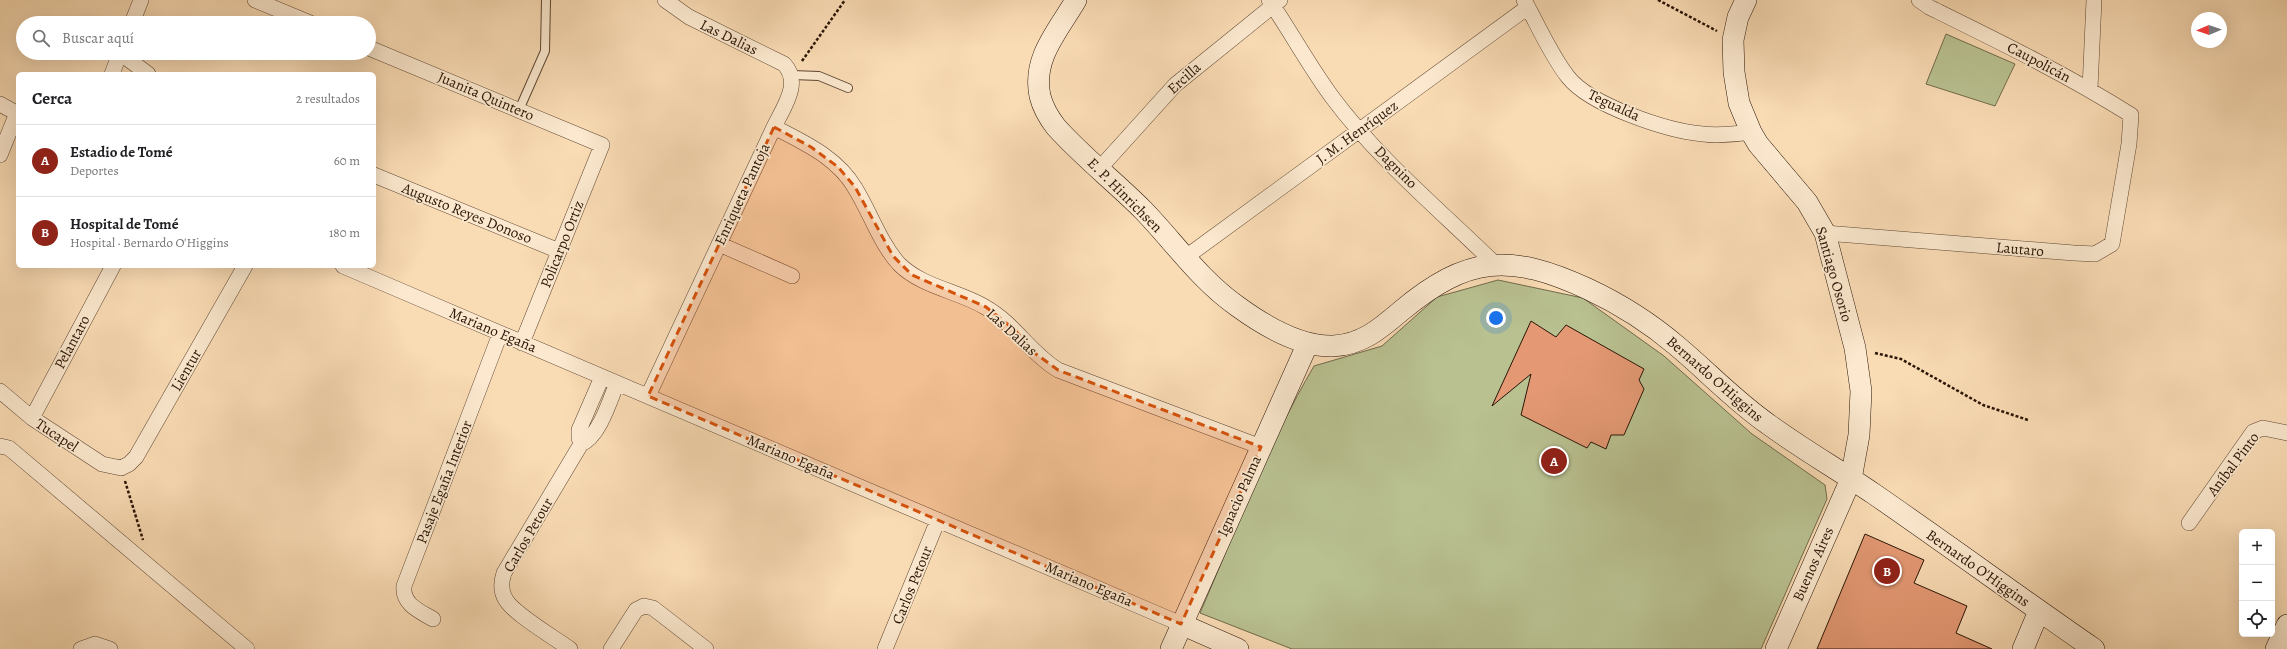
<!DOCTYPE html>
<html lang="es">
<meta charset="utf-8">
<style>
body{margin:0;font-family:Alegreya,serif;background:#f2f2f2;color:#202124}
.controls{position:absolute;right:12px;bottom:12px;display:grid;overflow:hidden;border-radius:6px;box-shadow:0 4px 16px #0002}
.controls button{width:36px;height:36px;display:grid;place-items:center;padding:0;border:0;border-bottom:1px solid #e0e0e0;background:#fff;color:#202124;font:20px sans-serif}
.compass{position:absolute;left:2191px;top:12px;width:36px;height:36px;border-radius:50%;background:#fff;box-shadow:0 4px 16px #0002;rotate:268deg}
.you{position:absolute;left:1496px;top:318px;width:14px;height:14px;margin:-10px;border:3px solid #fff;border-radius:50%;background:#1a73e8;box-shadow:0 0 0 6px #1a73e833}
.badge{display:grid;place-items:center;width:26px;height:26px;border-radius:50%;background:#8f2418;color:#fff;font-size:13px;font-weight:700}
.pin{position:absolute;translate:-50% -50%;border:2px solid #fff;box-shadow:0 1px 4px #0006}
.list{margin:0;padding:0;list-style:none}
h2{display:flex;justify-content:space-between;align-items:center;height:52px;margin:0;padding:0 16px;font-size:17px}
h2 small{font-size:13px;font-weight:400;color:#757577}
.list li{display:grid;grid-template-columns:26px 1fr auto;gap:12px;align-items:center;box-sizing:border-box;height:72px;padding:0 16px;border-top:1px solid #e0e0e0}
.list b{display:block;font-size:15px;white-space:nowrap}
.list p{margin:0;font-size:13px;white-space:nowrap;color:#757577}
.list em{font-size:13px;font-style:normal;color:#757577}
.icon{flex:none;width:22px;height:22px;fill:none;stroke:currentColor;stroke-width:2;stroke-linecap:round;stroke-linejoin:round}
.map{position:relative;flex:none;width:2287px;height:649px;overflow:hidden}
.search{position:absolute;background:#fff;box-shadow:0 4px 16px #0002;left:16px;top:16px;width:360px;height:44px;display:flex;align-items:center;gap:10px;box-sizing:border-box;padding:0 14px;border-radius:22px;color:#757577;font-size:15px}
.panel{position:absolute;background:#fff;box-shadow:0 4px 16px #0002;left:16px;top:72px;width:360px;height:196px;border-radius:6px}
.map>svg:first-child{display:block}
</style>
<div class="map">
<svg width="2287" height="649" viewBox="0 0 2287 649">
<rect width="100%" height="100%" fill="#f9dbb4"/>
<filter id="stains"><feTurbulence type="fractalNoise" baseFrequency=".005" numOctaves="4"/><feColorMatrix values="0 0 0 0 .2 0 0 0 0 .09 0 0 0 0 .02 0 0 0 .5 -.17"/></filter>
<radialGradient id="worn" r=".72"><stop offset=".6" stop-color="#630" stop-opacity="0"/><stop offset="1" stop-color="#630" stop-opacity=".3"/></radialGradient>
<path fill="#b9c191" stroke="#726a4c" d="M1946,34L2015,64L1995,106L1926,84Z
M1498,280L1583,298L1664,356L1752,434L1825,485L1827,499L1761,649H1292L1200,613C1236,530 1268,444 1314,366L1382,346L1437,297Z"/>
<path fill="#e49974" stroke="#2a1406" d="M1531,321L1556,337L1566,325L1644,369L1639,380L1644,389L1624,435H1611L1606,449L1591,442L1587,448L1521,415L1531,374L1492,406Z
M1865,534L1924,560L1914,583L1967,606L1956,633L1992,649H1817Z"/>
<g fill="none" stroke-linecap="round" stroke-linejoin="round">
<defs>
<path id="lane" d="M792,75L819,76L848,88
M519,110L545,51L546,0"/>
<path id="street" d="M255,0L310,23
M1269,0C1291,32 1309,66 1332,97C1378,159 1440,210 1495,264
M1524,0C1538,25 1550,54 1568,77C1590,105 1667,131 1703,134C1719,136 1735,134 1751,132
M132,23L141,0
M369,48L602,145L522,343
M120,53L148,74
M112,74L120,53
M2090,89L2094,0
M0,104L18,114
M774,127C804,143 837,157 855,188C870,212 880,243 899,264C922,287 958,291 985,307C1014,323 1030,353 1058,370L1261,447
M0,155L17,113
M1100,168L1175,85L1280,0
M374,175L559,251
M1825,233L2074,253L2095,254L2112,244L2129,144L2131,115C2066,74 1998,41 1929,7L1919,0
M719,244L792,276
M1186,257L1528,7
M343,266L1181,624
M0,391L32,418L102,464L121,468L129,464L136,457L245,266
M648,396L774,127C783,108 802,83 784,64L689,17L665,0
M32,418L113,266
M581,444L579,438V430L602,377
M0,446L9,448L247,649
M2189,523L2253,432L2263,428L2287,433
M433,619C419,611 402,604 404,586L500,334
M81,649L95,644L110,649
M570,649C555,638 514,614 506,600C500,591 501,582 504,573L581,444C599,437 610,400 617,383
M611,649L636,610L644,606L653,608L706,649
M885,649L938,520"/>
<path id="secondary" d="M1076,0C1058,31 1032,58 1040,96C1043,108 1049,118 1056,127C1083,157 1115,182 1143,210C1174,242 1200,280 1237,306C1263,325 1300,347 1333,346C1361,345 1380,329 1401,311C1468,255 1510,253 1588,289C1620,304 1650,323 1677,346C1708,372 1735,401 1768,424C1802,449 1839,470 1874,494C1948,545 2020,598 2094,649
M1746,0L1738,17L1733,40L1734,72L1739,103L1751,132L1758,144L1807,202L1825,233L1855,348L1861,391L1859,435L1851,479L1776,649
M1181,624L1238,649
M1171,649L1308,343
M2023,649L2039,611
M2276,649L2287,625"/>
</defs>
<use href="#lane" stroke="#5e4632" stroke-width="10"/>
<use href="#street" stroke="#5e4632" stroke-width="16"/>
<use href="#secondary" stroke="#2a1406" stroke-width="22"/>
<path stroke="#2a1406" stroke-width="2.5" stroke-dasharray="3 2" stroke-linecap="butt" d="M1658,0L1717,31
M802,61L845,0
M1875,353L1901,359L1983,405L2028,420
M125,481L143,540"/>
<use href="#lane" stroke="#fbe8ce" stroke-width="8"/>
<use href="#street" stroke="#fbe8ce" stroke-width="15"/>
<use href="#secondary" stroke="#fbe8ce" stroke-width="21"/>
</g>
<path fill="#d5520b" fill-opacity="0.2" stroke="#d5520b" stroke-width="3" stroke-dasharray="8 5" stroke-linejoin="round" d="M774,127L811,147L838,167L855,187L893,256L912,275L986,307L1015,330L1036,354L1058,370L1261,447L1181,624L648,396Z"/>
<g text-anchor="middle" stroke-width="3.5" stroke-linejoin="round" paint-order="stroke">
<g font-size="15" fill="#2a1406" stroke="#fbe8ce">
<text transform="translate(729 37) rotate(26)" y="5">Las Dalias</text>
<text transform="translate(2039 62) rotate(28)" y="5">Caupolicán</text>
<text transform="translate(1184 78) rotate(-42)" y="5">Ercilla</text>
<text transform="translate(486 96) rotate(23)" y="5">Juanita Quintero</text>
<text transform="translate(1614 105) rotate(25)" y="5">Tegualda</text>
<text transform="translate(1357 132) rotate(-36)" y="5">J. M. Henríquez</text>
<text transform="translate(1396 167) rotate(45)" y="5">Dagnino</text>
<text transform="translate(742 194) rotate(-65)" y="5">Enriqueta Pantoja</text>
<text transform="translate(1125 195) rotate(45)" y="5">E. P. Hinrichsen</text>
<text transform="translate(467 213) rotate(22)" y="5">Augusto Reyes Donoso</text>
<text transform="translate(562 244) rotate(-68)" y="5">Policarpo Ortiz</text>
<text transform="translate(2020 249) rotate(5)" y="5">Lautaro</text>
<text transform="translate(1834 274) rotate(74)" y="5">Santiago Osorio</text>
<text transform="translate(493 330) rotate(23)" y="5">Mariano Egaña</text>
<text transform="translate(1012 332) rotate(42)" y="5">Las Dalias</text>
<text transform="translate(72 342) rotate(-62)" y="5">Pelantaro</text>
<text transform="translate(186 370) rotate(-60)" y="5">Lientur</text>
<text transform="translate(1715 379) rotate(41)" y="5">Bernardo O'Higgins</text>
<text transform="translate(57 435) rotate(33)" y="5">Tucapel</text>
<text transform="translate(791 457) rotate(23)" y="5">Mariano Egaña</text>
<text transform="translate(2233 464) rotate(-53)" y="5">Aníbal Pinto</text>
<text transform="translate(444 482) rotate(-69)" y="5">Pasaje Egaña Interior</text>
<text transform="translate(1239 496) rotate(-66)" y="5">Ignacio Palma</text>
<text transform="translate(528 535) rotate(-60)" y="5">Carlos Petour</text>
<text transform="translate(1813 564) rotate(-66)" y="5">Buenos Aires</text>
<text transform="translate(1978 568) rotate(35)" y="5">Bernardo O'Higgins</text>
<text transform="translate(1089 584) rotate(23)" y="5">Mariano Egaña</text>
<text transform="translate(912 585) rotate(-68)" y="5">Carlos Petour</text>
</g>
</g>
<rect width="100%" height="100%" filter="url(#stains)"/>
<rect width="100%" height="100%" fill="url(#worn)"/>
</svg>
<div class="controls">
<button>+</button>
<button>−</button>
<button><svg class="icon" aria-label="locate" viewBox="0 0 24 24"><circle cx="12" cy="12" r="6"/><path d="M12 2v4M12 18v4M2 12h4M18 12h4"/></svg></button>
</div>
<svg class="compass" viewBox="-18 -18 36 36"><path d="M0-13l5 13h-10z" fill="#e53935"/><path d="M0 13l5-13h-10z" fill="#757577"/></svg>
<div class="you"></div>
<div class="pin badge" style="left:1554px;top:461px">A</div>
<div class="pin badge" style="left:1887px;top:571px">B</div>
<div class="search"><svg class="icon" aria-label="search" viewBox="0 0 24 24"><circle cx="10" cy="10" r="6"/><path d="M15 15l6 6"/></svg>Buscar aquí</div>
<section class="panel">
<h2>Cerca<small>2 resultados</small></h2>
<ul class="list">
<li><span class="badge">A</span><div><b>Estadio de Tomé</b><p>Deportes</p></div><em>60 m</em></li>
<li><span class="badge">B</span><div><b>Hospital de Tomé</b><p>Hospital · Bernardo O'Higgins</p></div><em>180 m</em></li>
</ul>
</section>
</div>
